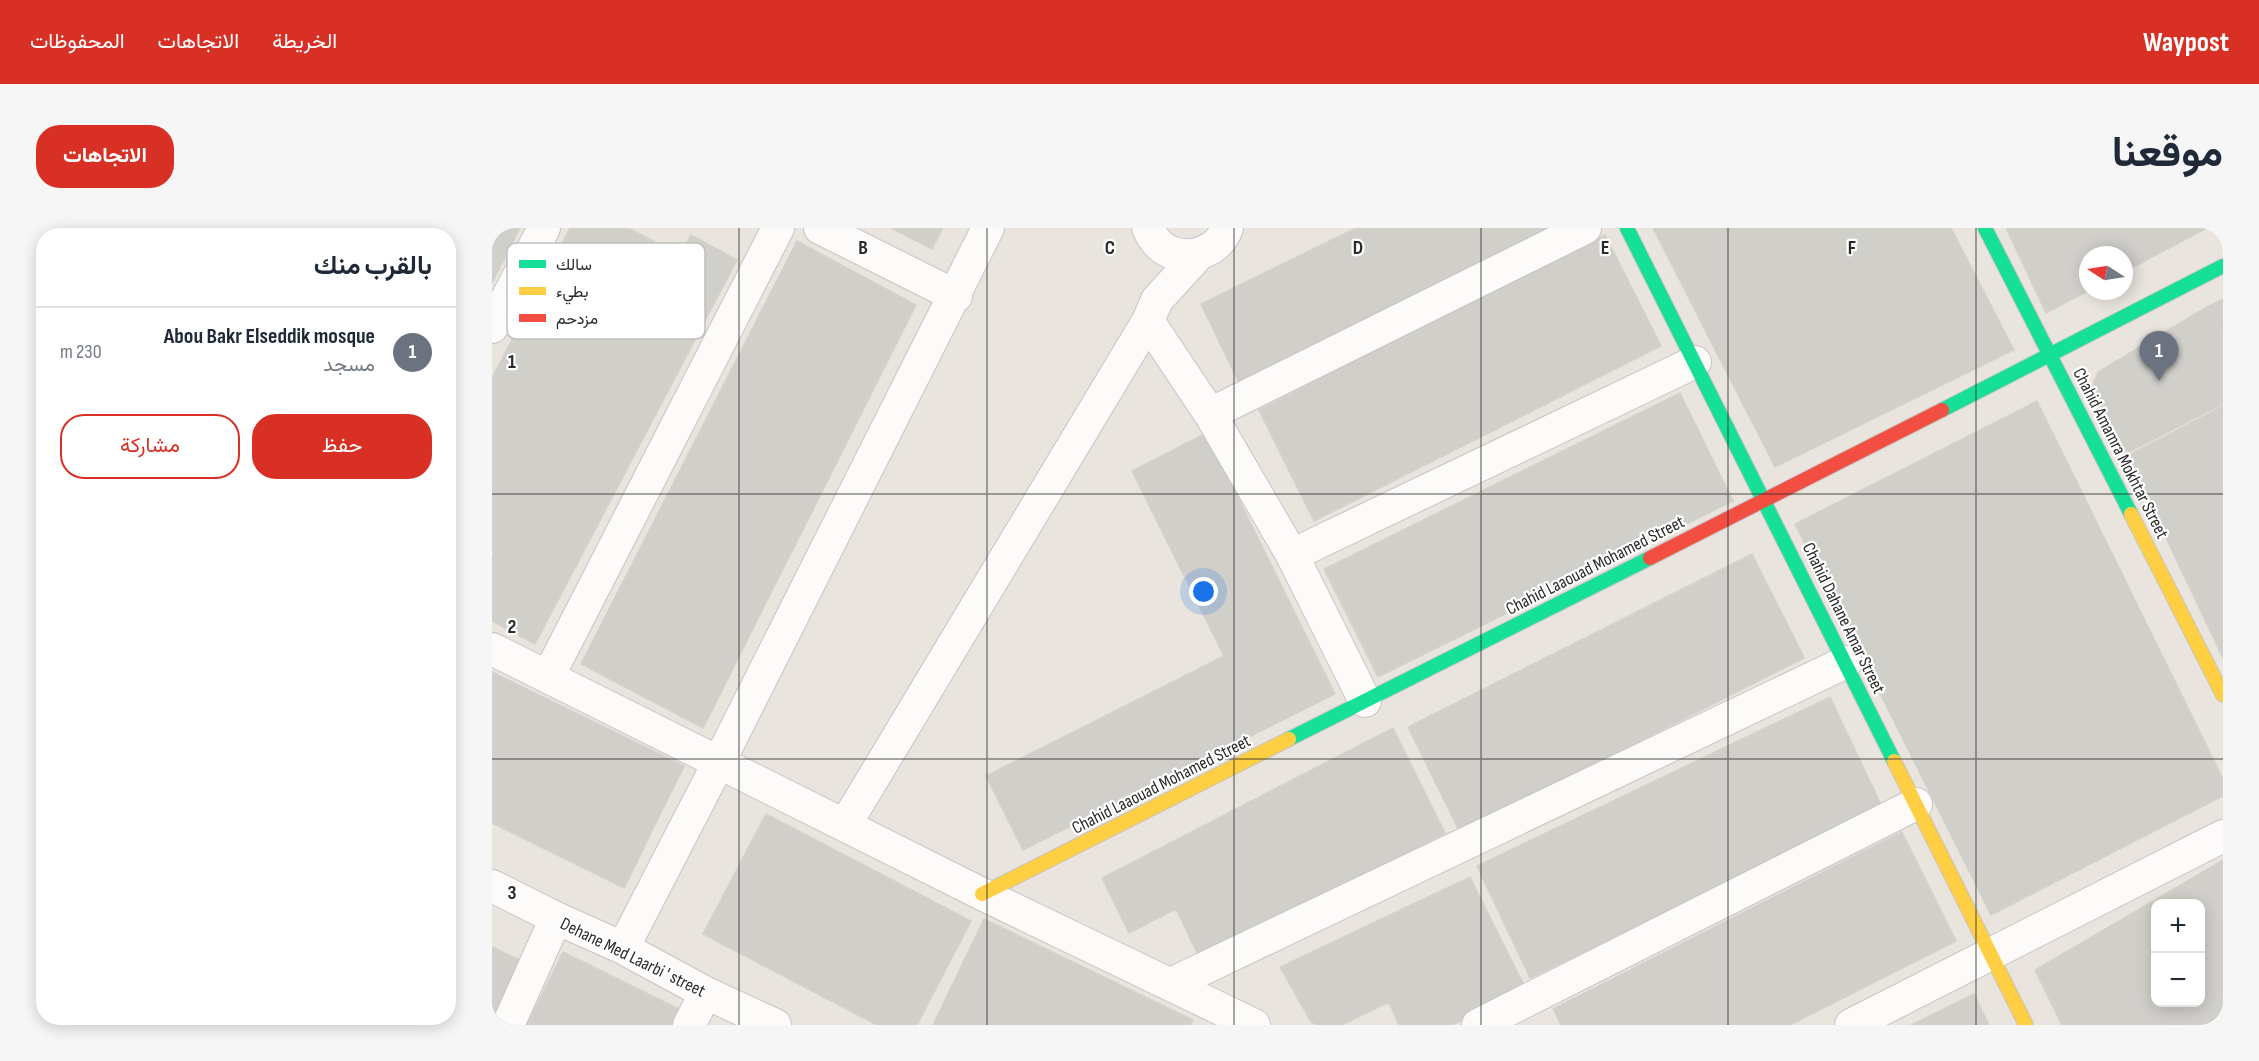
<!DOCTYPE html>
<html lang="ar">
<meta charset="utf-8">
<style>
body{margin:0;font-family:"Sofia Sans Condensed",Vazirmatn,sans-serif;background:#f6f6f7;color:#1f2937;direction:rtl}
.controls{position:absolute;right:18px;bottom:18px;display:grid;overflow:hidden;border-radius:12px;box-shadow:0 3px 15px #0003}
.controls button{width:54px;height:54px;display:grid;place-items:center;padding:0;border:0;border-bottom:2px solid #e0e1e3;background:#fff;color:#1f2937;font:30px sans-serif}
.compass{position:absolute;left:1587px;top:18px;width:54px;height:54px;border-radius:50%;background:#fff;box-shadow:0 3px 15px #0003;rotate:282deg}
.you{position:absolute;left:712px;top:364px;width:21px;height:21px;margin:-15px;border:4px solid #fff;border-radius:50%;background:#1a73e8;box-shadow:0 0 0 9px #1a73e833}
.badge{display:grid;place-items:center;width:39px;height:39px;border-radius:50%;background:#d93025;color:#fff;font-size:20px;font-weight:700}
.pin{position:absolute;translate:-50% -50px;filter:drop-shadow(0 2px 3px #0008)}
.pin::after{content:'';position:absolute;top:32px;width:21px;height:18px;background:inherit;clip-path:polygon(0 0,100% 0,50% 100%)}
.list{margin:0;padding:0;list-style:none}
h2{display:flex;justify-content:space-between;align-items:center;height:78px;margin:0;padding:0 24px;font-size:26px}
h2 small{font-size:20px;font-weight:400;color:#747a83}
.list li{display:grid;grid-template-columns:39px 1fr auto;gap:18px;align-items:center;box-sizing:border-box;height:90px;padding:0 24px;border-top:2px solid #e0e1e3}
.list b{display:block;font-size:22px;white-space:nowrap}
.list p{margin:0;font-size:20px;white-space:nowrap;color:#747a83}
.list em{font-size:20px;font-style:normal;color:#747a83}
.actions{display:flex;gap:12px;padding:18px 24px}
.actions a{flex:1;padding:14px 0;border:2px solid #d93025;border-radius:24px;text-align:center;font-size:21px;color:#d93025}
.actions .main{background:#d93025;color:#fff}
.map{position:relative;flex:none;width:1731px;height:797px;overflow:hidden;direction:ltr;border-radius:24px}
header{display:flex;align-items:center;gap:36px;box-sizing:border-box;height:84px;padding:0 30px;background:#d93025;color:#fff}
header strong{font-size:28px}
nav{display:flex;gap:33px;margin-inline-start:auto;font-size:21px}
.intro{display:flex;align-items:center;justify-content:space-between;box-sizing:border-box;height:144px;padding:0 36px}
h1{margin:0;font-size:42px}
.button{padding:15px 27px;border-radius:24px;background:#d93025;color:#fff;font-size:21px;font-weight:700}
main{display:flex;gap:36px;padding:0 36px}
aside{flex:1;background:#fff;border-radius:24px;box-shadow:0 3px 15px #0003}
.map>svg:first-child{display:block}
</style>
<header>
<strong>Waypost</strong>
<nav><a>الخريطة</a><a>الاتجاهات</a><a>المحفوظات</a></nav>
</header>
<div class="intro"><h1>موقعنا</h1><a class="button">الاتجاهات</a></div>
<main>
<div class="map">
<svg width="1731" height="797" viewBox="0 0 1731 797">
<rect width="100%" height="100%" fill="#e9e5de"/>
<path fill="#d1cfca" stroke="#d4d1cb" stroke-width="1.5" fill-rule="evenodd" d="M0,0H28L0,55Z
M78,0H136L188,27L199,7L245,32L43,416L0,393V328L2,324L0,323V150Z
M399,0H451L440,21Z
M864,0H1072L749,159L709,76Z
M1161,0H1459L1522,122L1283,239Z
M1514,0H1715L1632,44V27H1596V63L1554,85Z
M1113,7L1169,118L822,293L767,182Z
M305,13L424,77L211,500L89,436Z
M1731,71V110L1717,78Z
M1716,78L1731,113V176L1635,225L1599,163L1606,144Z
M1188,165L1241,273L886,449L832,341Z
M1545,173L1731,551V568L1499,687L1303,296Z
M1731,178V430L1635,228Z
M714,205L843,466L531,622L494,548L732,428L640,243Z
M1260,326L1312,430L968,604L916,499Z
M0,444L192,538L132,660L0,595Z
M1338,469L1391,581L1038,750L985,638Z
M901,500L953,605L708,731L684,681L637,705L610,650Z
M274,586L479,693L425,797H385L211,706Z
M1410,604L1464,713L1298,797H1069L1061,781Z
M1731,632V797H1570L1543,742ZM1664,676H1708V774H1664Z
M978,649L1034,761L960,797H907L897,774L850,797H826L819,794L788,739Z
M492,691L701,792L698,797H441Z
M0,719L38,737L11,797H0Z
M71,724L189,782L182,797H35Z
M1482,766L1497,797H1419Z"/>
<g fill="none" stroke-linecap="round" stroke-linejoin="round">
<defs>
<path id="street" d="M328,0L464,68
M656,0C660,9 665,17 674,22C696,34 727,24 735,0
M656,93L718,186L800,327L873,473
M0,99L52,0
M718,186L1093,0
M800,327L1203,134
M0,421L490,666L762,797
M56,449L286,0
M353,597L656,93L665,72L707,26
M0,658L64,690L131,720L214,765L283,797
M131,720L227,534L496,0
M679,756L1354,434
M16,797L64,690
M197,797L214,765
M986,797L1424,576
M1359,797L1731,608"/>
<path id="fast" d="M1135,0L1402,533
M1493,0L1639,286
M1450,182L1731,38
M797,511L1158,330"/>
<path id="slow" d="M1639,286L1731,467
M1402,533L1534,797
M490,666L797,511"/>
<path id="jam" d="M1158,330L1450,182"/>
</defs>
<use href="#street" stroke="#c6c4c4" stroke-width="34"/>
<use href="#fast" stroke="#c6c4c4" stroke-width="16"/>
<use href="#slow" stroke="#c6c4c4" stroke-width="16"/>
<use href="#jam" stroke="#c6c4c4" stroke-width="16"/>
<use href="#street" stroke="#fcfbfa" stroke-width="32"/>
<use href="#fast" stroke="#16e098" stroke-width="14"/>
<use href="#slow" stroke="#ffcf43" stroke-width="14"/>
<use href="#jam" stroke="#f24e42" stroke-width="14"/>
</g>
<path fill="none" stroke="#2a2a2a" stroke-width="1.5" stroke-opacity="0.55" d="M247,0V797M495,0V797M742,0V797M989,0V797M1236,0V797M1484,0V797M0,266H1731M0,531H1731"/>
<g text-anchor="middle" stroke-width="4.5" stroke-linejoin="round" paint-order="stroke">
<g font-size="18" fill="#2a2a2a" stroke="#fff">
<text transform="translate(1629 225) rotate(63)" y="6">Chahid Amamra Mokhtar Street</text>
<text transform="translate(1103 337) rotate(-27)" y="6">Chahid Laaouad Mohamed Street</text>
<text transform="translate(1352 390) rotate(64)" y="6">Chahid Dahane Amar Street</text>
<text transform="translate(669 556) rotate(-27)" y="6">Chahid Laaouad Mohamed Street</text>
<text transform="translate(141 729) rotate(26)" y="6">Dehane Med Laarbi ' street</text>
</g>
</g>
<rect x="15" y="15" width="198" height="96" rx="9" fill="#fff" stroke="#bfbfbf" stroke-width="1.5"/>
<rect x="27" y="32" width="27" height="8" fill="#16e098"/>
<rect x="27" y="59" width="27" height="8" fill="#ffcf43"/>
<rect x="27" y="86" width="27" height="8" fill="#f24e42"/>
<g font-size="16" fill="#2a2a2a">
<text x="64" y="42">سالك</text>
<text x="64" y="69">بطيء</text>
<text x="64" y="96">مزدحم</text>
</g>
<g font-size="20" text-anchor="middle" font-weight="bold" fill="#2a2a2a" stroke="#fff" stroke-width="4.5" stroke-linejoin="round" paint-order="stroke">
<text x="371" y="26">B</text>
<text x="618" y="26">C</text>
<text x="866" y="26">D</text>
<text x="1113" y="26">E</text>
<text x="1360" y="26">F</text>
<text x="20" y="140">1</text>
<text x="20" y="405">2</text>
<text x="20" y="671">3</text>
</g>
</svg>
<div class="controls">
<button>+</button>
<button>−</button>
</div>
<svg class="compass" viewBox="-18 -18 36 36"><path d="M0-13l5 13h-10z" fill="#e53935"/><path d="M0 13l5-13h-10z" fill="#747a83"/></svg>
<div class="you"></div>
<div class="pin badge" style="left:1667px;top:153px;background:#6b7280">1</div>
</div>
<aside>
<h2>بالقرب منك<small></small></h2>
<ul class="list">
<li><span class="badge" style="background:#6b7280">1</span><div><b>Abou Bakr Elseddik mosque</b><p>مسجد</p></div><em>230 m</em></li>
</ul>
<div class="actions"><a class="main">حفظ</a><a>مشاركة</a></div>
</aside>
</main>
